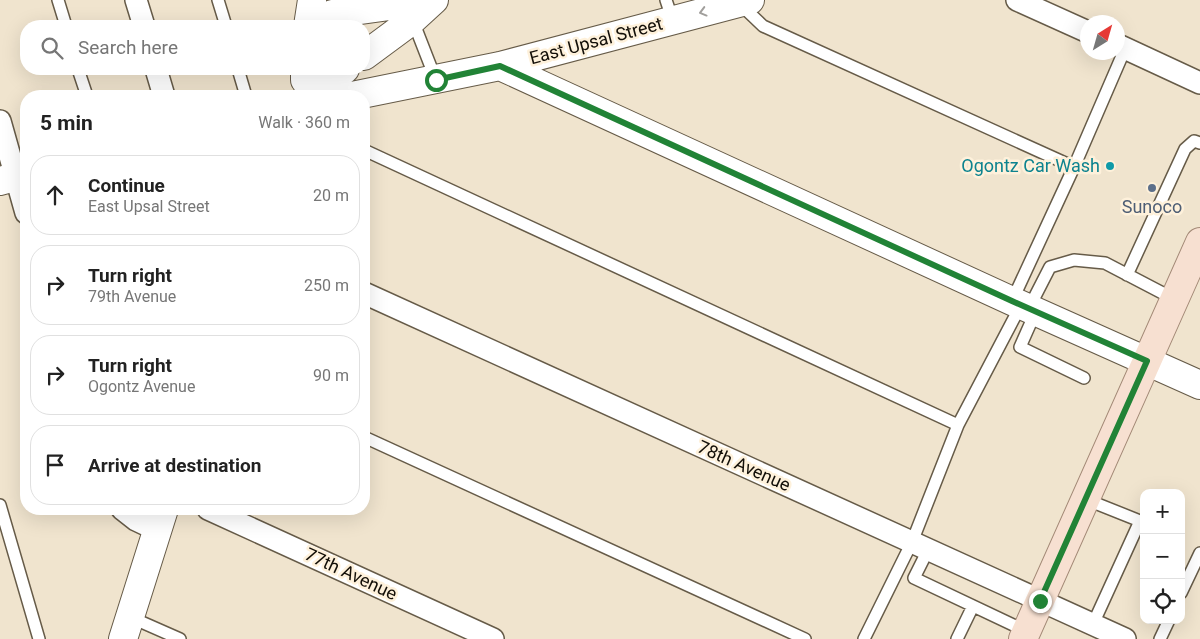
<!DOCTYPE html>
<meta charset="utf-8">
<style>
body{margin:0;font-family:Roboto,sans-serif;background:#f6f6f6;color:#222}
.controls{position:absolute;right:15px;bottom:15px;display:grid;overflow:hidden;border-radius:10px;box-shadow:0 5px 20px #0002}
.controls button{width:45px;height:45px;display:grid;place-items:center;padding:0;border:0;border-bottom:1px solid #e0e0e0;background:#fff;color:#222;font:25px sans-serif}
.compass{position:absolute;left:1080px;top:15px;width:45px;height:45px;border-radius:50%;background:#fff;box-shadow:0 5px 20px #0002;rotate:37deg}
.stop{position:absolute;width:15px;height:15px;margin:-11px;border:4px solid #218336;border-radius:50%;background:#fff}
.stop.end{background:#218336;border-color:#fff;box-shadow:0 1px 5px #0008}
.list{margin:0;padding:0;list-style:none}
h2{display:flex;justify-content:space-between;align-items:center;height:65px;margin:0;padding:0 20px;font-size:21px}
h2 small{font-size:16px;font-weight:400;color:#767676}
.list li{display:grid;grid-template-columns:32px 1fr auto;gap:15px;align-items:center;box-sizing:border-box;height:80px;margin:0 10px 10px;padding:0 10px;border:1px solid #e0e0e0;border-radius:20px}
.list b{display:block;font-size:19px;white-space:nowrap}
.list p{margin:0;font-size:16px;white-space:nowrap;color:#767676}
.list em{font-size:16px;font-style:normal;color:#767676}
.icon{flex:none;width:28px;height:28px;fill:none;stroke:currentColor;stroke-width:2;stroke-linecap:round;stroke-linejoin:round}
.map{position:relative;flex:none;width:1200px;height:639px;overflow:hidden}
.search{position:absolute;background:#fff;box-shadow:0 5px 20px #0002;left:20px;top:20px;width:350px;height:55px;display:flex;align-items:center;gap:12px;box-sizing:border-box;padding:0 18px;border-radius:20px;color:#767676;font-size:19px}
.panel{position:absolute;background:#fff;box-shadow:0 5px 20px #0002;left:20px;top:90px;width:350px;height:425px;border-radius:20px}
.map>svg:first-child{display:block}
</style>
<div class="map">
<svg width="1200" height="639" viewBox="0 0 1200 639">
<rect width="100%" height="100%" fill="#f0e4ce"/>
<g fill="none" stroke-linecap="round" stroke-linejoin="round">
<defs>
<path id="service" d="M58,0L66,26
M218,0L226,26
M666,0L673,21
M740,4L763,26L1074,167L1125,49
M413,21L436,80
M78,69L87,96
M238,69L246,96
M364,150L958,425L1021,305
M1127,275L1185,149L1194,141L1200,143
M1012,301L1074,167
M1029,308L1050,267L1074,260L1105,263L1174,299
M1036,311L1020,347L1084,378
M364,437L805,639
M1085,499L1140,521L1093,624
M0,505L39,639
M928,550L914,578L1026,631
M1181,593L1200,553
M130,617L180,639
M864,639L912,542L958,425
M957,639L973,606
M1160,639L1169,620"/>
<path id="minor" d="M136,0L144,26
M1017,0L1088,32
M1118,45L1200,83
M156,69L164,96
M0,121L26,213
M364,293L1125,639
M122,509L136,520L157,530
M208,509L493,639"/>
<path id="tertiary" d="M332,14L433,0
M308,26L312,0
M364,56L410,22L434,0
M500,66L1012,301L1200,385
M305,69V80
M307,96L345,69
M352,96L500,66L750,0
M0,181L26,174
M123,639L164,509"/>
<path id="primary" d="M1023,639L1200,242"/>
</defs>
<use href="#service" stroke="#665b48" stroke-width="14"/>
<use href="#minor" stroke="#665b48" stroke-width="24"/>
<use href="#tertiary" stroke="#665b48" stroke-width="30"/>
<use href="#primary" stroke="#a38976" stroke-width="30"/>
<use href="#service" stroke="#fff" stroke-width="11"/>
<use href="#minor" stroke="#fff" stroke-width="21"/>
<use href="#tertiary" stroke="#fff" stroke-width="28"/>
<use href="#primary" stroke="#f7e0d1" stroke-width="28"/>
</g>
<defs><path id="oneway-chevron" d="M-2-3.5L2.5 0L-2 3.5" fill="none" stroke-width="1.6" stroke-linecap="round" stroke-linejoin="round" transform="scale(1.25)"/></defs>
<use stroke="#a19f9c" href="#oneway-chevron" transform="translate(703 12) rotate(165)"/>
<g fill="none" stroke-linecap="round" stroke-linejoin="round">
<path stroke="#218336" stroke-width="6" d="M436,80L500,66L1012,301L1147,361L1040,601"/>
</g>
<circle fill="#0f9aa8" stroke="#fef1db" stroke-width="2" cx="1110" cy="166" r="5"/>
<circle fill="#5c6f8a" stroke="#fef1db" stroke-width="2" cx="1152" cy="188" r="5"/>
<g text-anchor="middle" stroke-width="5" stroke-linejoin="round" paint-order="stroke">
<g font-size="18" fill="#130f08" stroke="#fef1db">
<text transform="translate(596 41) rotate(-15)" y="6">East Upsal Street</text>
<text transform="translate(744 466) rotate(24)" y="6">78th Avenue</text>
<text transform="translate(351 574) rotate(25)" y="6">77th Avenue</text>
</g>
<g font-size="18" fill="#0d838f" stroke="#fef1db" text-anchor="end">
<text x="1100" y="172">Ogontz Car Wash</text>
</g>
<g font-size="18" fill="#4e5e75" stroke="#fef1db">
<text x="1152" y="213">Sunoco</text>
</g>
</g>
</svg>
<div class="controls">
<button>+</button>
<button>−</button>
<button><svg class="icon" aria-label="locate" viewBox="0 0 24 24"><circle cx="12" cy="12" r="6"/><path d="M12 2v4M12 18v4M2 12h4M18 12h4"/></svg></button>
</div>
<svg class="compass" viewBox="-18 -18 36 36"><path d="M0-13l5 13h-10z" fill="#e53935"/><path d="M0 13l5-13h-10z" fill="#767676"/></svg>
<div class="stop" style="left:436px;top:80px"></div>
<div class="stop end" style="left:1040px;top:601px"></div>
<div class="search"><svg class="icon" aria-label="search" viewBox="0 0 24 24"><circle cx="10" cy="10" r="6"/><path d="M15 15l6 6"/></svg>Search here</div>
<section class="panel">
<h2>5 min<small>Walk · 360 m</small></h2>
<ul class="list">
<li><svg class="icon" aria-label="ahead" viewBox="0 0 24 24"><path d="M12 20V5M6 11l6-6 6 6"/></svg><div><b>Continue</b><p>East Upsal Street</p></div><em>20 m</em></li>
<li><svg class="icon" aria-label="right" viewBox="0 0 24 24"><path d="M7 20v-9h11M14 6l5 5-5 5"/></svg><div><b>Turn right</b><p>79th Avenue</p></div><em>250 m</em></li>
<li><svg class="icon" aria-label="right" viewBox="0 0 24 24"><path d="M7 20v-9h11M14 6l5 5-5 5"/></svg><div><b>Turn right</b><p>Ogontz Avenue</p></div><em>90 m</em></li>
<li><svg class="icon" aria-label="arrive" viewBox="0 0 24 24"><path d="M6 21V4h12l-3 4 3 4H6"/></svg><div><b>Arrive at destination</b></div></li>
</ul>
</section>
</div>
